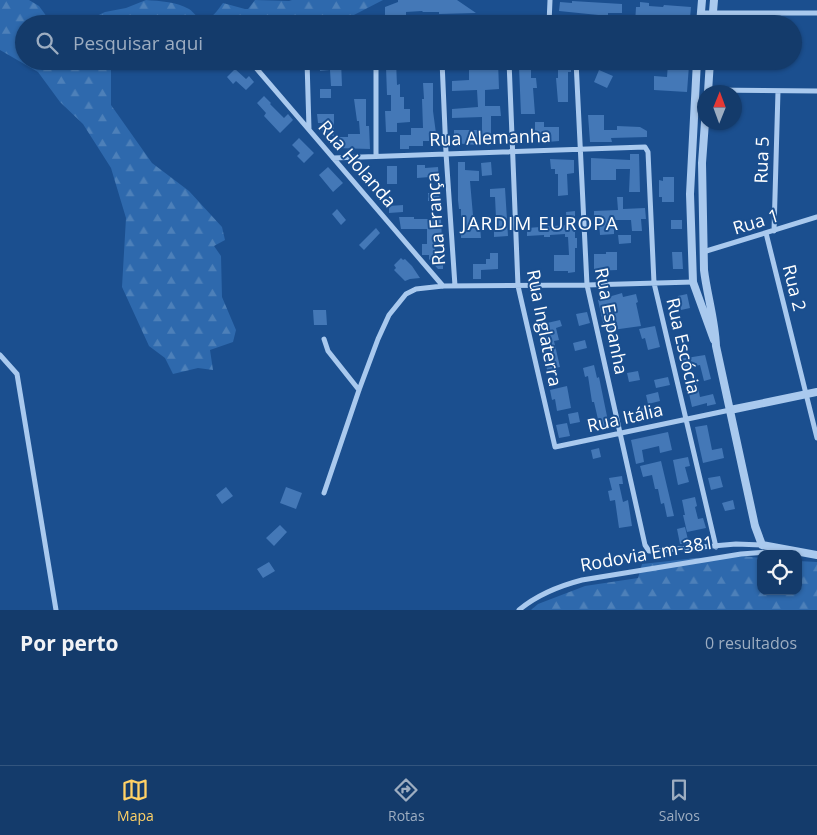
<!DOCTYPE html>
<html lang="pt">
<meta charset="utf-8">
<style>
body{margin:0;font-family:"Open Sans",sans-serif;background:#1d4271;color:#f1f3f6}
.controls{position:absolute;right:15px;bottom:15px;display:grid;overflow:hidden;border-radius:10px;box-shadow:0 1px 4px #0004}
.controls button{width:45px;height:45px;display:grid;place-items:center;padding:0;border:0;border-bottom:1px solid #33557e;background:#143b6b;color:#f1f3f6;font:25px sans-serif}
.compass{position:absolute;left:697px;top:85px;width:45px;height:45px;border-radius:50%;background:#143b6b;box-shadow:0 1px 4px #0004;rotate:1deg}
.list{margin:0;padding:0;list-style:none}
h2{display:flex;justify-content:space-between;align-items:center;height:65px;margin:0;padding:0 20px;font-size:21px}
h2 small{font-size:16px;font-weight:400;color:#9dadc1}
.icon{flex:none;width:28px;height:28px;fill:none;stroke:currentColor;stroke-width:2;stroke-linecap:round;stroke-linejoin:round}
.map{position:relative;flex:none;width:817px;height:610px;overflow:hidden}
.search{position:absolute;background:#143b6b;box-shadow:0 1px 4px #0004;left:15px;right:15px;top:15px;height:55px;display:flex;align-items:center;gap:12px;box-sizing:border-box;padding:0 18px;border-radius:28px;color:#9dadc1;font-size:19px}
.sheet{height:155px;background:#143b6b}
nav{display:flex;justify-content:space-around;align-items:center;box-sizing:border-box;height:70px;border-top:1px solid #33557e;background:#143b6b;font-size:14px;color:#9dadc1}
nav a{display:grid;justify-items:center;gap:2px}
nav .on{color:#ffd166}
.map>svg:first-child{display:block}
</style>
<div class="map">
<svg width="817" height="610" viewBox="0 0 817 610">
<defs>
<pattern id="forest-firs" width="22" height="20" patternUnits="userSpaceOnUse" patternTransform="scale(1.25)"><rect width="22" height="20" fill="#2e69ad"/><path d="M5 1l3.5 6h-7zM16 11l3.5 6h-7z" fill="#4d80b9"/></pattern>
</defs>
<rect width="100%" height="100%" fill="#1b4f8f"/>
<path fill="url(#forest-firs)" d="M0,0H29L39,6L47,17L56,24H24V61H117L111,70V105L152,163L189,191L222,227L225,240L214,246L221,256L222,297L236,330L233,342L210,350L213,370L198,368L173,374L165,358L149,346L122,287L126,218L111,168L83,124L60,102L38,72L0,50Z
M146,0C160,1 177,2 189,9C195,13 200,23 209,18C214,16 219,8 223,3L245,9H248L255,0L289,1L292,0H383L352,16L350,24H79L105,12L126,8Z
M743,556L761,558V591H798V561L817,562V610H531L538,604L585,586L638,578L642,564L696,558Z"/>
<path fill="#4478b7" d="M398,0H457L476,13L439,14V12H423L422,11L406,12V15L385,16V7L398,2Z
M572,1L622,4V13H608V16L559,11L560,2L572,3Z
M640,2L649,3V6L663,7L664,5L691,7L690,19L660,17V24H635L636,7H640Z
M320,61H341L342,86H331L330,70L320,71Z
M384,61H396L397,85L400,84V97H404V109H410V122L397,123V132H386L385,111H391V95H387L386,67H384Z
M420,61H438V66L420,67Z
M488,61H498L499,89L485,90V106H500L501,116H491V137L476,138V145L454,143V130H482V117L452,118V109L478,107L477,90L452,91V81L469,80V66H488Z
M558,61H571V72H568V102H558L556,78H558Z
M668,63L689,65L687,92L654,90V76L667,77Z
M531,66V78H536L537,88H533L535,114H521L519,67Z
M235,69L246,79L249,76L254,82L246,90L236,81L233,84L227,77Z
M599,70L613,76L607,88L594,82Z
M423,83H433V111L437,141H423V146H409V149H400V135H411V128H423L422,99H424Z
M320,89H331V98H320Z
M264,96L271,103L270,104L284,118L288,114L293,120L280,133L264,116L266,113L257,103Z
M354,99H366V126H369L370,149L336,148L330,142L334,137H348V134H360L359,121H357Z
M317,114H334V136H322V123H318Z
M588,115H604V130H617V126L640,127L647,131V137L611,138L612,142H590Z
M535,122H544V127H559V141L547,142V135H535Z
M299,138L314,153L304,163L297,156L300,153L292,145Z
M630,154H639L640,192H629L630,169H616V180H591V158L630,160Z
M550,159L574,160V173L567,174L568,195L558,196V174H555V169H551Z
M458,162H465V170L479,171V181H470L474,227H480L481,238H461V209H459L458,200Z
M491,162L492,175L482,176L481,163Z
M417,165H425V168L438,167L439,180H431L430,177L417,178Z
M387,166H397V184H387Z
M328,167L343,183L333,192L319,175Z
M663,177H674V202H662V197H659V180L663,181Z
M505,188L508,236L494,237V218H496L495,197H490V189Z
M428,193H439L440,201H428Z
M617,197H623V209L645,208L646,219H641L642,231H632L631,220H614V234L600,235L599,221H594V211L618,210Z
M403,205V212L389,213V206Z
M337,209L346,220L341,225L332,214Z
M575,211V238H577V248H575V272L568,273V271H554V255H569L568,237H565V234L550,235V237H544V235L527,236V228L567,225L566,212Z
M399,217H414V219H441L442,240H435V254H439L440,258L443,257V269H438L429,259V255H422V244H427V229H401Z
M671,220H682V229H671Z
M376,228L380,233L364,250L359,245Z
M618,235H631V243L619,244Z
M606,252H617V270L594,271V254H606Z
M672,252H682L683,269H673Z
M490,253H498V269L481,270V279H473V264H486V259H490Z
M401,258L403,260L405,259L412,266L420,278L410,279L405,281L394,270L396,268L394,265Z
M622,293L623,297L636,294L638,302L636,303L641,326L605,331L598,300Z
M687,294L690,308L681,310L678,296Z
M313,310H326L327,325H314Z
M587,312L590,323L579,326L576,314Z
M560,320L562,326L556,328L559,340L554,341L560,367L547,370L542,339L545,338L544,333L550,332L547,323Z
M655,326L660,347L648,350L645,338L642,339L639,329Z
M585,340L587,348L575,351L573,343Z
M705,355L711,379L704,381L700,365L682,369L680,359Z
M594,365L597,378L599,377L609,426L600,428L594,402H592L588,376L585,377L583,368Z
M638,371L640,380L629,382L627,373Z
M668,377L670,385L656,388L654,380Z
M697,383L700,397L713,394L716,404L707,406V403L692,407L687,385Z
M567,386L571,408L557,411L555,399L552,400L550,390Z
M658,392L660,401L648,404L646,395Z
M647,407L649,417L638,420L636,410Z
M578,412L580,422L570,424L568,414Z
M567,423L570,436L559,438L556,425Z
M707,425L712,450L722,448L724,458L703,463L695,427Z
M668,432L672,450L660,453L659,446L642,450L644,462L636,464L631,440Z
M599,448L601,457L593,459L591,450Z
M688,457L690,466L685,467L689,482L678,485L673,460Z
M661,461L674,516L667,517L664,503L661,504L658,489H655L652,475L643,477L640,466Z
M622,476L623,484H619L623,502L628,500L632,526L619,528L615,500L610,501L608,491L612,490L609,478Z
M720,476L723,487L711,490L708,478Z
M226,487L233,496L222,504L216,495Z
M286,487L302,493L296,509L280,503Z
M695,497L697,506L695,507L698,519L703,518L706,528L687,532L683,515H685L682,500Z
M733,500L735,509L725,511L722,503Z
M280,525L287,532L274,546L266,538Z
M685,527L689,544H680L677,529Z
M269,562L275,571L263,578L257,569Z"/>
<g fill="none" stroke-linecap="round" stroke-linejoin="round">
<path stroke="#a9c9ee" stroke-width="5" d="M701,13H817
M376,24L485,21
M549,24L550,0
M250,61L443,286
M307,61L309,129
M376,61V156
M442,61L446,153L455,286
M509,61L518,286L555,447L730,410
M576,61L587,285L645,545L649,551H655L736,544L762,545
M708,90L817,91
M333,158L645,147L648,152L654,283L716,547
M774,231L778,91
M766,233L817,438
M703,252L817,217
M324,339L328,351L359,390
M0,355L17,374L56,610
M324,493L359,390L378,339L389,315L406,294L416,289L443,286L587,285L693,282
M519,610C538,594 559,586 582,580L741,554L781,551"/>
<path stroke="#a9c9ee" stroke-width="8" d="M700,24L702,0
M712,24L714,0
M697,61L690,194L693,282L714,340
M708,92L710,61
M705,122L702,163L704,270C707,295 715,320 716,346L755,526L762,545L817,555
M730,410L817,392"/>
</g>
<g text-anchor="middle" stroke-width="4" stroke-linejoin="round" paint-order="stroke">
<g font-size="18" fill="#fff" stroke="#1b4f8f">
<text transform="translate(490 138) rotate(-2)" y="6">Rua Alemanha</text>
<text transform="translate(762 160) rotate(-88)" y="6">Rua 5</text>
<text transform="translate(357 164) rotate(49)" y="6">Rua Holanda</text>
<text transform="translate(436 219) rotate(-94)" y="6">Rua França</text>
<text transform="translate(756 222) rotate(-17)" y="6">Rua 1</text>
<text transform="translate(794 288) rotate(76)" y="6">Rua 2</text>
<text transform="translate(611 321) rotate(79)" y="6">Rua Espanha</text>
<text transform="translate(544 328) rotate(79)" y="6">Rua Inglaterra</text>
<text transform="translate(683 346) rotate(77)" y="6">Rua Escócia</text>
<text transform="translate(625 418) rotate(-13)" y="6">Rua Itália</text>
<text transform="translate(647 554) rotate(-10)" y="6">Rodovia Em-381</text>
</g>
<g font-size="19" letter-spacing="1" fill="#fff" stroke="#1b4f8f">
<text x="540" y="230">JARDIM EUROPA</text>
</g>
</g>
</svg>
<div class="controls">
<button><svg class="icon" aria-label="locate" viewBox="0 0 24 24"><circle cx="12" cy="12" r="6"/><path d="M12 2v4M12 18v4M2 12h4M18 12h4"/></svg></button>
</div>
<svg class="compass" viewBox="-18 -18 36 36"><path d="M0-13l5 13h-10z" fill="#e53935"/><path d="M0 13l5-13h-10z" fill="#9dadc1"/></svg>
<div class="search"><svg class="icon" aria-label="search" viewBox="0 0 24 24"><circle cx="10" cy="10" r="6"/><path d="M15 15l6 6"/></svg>Pesquisar aqui</div>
</div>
<section class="sheet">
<h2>Por perto<small>0 resultados</small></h2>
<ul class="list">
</ul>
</section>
<nav>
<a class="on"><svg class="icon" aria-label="map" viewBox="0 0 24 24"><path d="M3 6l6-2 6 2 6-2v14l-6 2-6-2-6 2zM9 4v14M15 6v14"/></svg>Mapa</a>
<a><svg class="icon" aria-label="directions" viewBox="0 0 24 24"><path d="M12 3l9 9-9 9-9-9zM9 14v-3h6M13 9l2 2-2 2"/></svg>Rotas</a>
<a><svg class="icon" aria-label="saved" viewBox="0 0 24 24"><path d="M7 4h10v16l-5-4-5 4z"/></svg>Salvos</a>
</nav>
